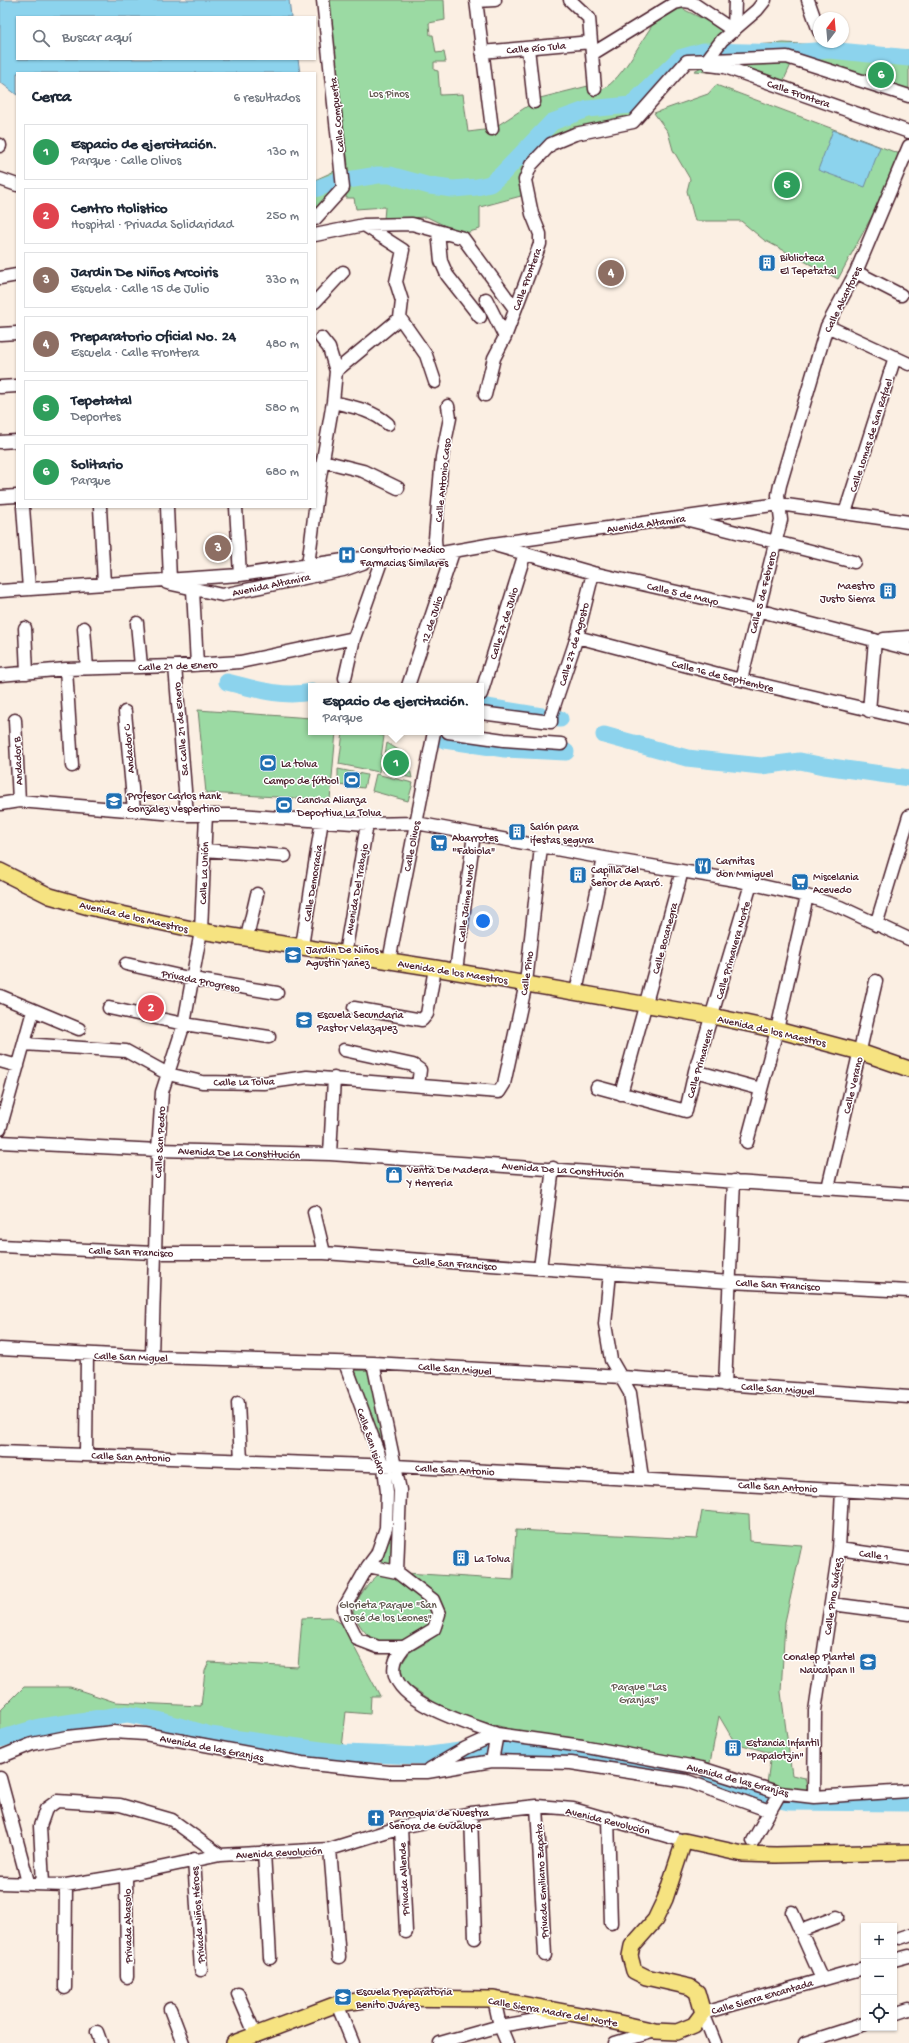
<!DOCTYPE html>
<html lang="es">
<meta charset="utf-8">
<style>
body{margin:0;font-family:"Gochi Hand",sans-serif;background:#f2f2f3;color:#1f2937}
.controls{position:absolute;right:12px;bottom:12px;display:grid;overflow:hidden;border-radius:0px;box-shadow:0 1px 3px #0004}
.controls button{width:36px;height:36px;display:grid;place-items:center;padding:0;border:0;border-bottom:1px solid #e0e1e3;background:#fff;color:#1f2937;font:20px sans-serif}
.compass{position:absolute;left:813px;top:12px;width:36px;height:36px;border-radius:50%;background:#fff;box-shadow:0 1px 3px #0004;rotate:16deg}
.you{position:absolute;left:483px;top:921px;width:14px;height:14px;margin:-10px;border:3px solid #fff;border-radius:50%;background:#1a73e8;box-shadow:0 0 0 6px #1a73e833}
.badge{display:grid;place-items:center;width:26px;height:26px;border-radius:50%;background:#1f6fb2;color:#fff;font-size:13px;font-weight:700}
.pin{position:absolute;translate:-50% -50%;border:2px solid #fff;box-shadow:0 1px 4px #0006}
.popup{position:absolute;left:308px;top:683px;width:176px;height:52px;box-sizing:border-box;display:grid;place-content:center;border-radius:0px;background:#fff;filter:drop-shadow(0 1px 3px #0005);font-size:13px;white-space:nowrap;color:#747a83}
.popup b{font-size:15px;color:#1f2937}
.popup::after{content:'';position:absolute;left:50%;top:100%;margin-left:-8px;border:8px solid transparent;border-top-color:#fff}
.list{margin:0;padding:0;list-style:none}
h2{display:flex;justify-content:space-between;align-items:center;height:52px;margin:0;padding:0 16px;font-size:17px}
h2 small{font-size:13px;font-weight:400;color:#747a83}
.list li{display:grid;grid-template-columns:26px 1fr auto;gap:12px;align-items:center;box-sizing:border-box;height:56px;margin:0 8px 8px;padding:0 8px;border:1px solid #e0e1e3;border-radius:0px}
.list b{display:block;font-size:15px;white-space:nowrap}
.list p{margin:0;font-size:13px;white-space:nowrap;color:#747a83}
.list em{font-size:13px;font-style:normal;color:#747a83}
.icon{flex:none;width:22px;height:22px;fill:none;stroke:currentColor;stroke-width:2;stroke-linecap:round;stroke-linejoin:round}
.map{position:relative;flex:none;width:909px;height:2043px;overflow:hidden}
.search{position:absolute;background:#fff;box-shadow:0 1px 3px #0004;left:16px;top:16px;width:300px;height:44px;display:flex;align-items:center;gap:10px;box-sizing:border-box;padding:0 14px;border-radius:0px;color:#747a83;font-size:15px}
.panel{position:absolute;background:#fff;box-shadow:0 1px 3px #0004;left:16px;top:72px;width:300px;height:436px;border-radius:0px}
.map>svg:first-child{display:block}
</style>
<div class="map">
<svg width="909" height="2043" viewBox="0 0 909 2043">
<rect width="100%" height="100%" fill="#fbefe3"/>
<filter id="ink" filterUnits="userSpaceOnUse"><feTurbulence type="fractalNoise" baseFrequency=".025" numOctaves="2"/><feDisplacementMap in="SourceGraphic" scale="8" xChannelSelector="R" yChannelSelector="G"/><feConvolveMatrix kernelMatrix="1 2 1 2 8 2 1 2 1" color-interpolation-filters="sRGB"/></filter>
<g filter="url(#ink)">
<path fill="#9bdaa3" stroke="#727c67" d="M328,0H444L445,20L429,23L430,35H433L436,53L444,52L446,62H434V70L438,71L440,95L463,94L468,132L492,129L540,98L588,86L598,91C620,85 640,41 654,23C660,16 669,11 675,5L725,30L722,47L784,43L909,50V92L794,58L783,82L725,67L721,73L694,71L711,62L680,63L629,118L550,138L521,196L480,207V229L462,234L427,217L384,219L385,207L356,209L354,198H346V188L315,215V180L348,165Z
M716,85L900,154L880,201L838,279L764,240L741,221H695L687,191L690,179L673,150L668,132L654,113L708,94Z
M198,710L311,718V732H336L330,800L206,793Z
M343,732H367L384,736L379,772L339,764Z
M387,743L407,755L412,778L382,771Z
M338,769L367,775L364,788L338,785Z
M376,774L413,783L408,801L372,791Z
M373,1367L395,1465L397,1571L368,1566L386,1528L377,1464L350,1370Z
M702,1511L749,1515L750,1541L802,1545L785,1622L781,1692L792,1775L805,1778L808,1792L780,1788L767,1784L771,1753L735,1743L719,1716L710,1763L587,1740L519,1731L478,1721L437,1704L401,1680L400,1666L410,1652L428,1642L442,1628L439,1597L406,1573L513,1580L516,1530L697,1539Z
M380,1573L397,1576L429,1602L434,1612L432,1624C398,1646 372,1656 353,1612C358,1595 367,1585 380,1573Z
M331,1617L342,1624L380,1696H371L370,1714L346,1712L342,1748L303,1742L261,1739L211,1731L126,1711L39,1723L0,1736V1711L24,1687H70L115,1702L201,1706L205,1671L209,1662L298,1667L302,1618Z"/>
<path fill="#8cd3ed" stroke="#728b9f" d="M0,0H289L291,17H17V59H298L300,73H17V95L0,82Z
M833,130L880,147L865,187L818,170Z"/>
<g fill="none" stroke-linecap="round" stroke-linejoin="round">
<path stroke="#8cd3ed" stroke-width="17" d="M315,189L335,182L378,175H390L430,186L453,189L477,187L490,184L502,174L552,122L588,109L631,105L680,58L704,51L788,53L829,50L909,58
M227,682C255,689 283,698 311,692
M481,706L560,719
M604,735L687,758L761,766L800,761L824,766L909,778
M444,740L505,749L566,752
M0,1739L40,1727L127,1714L158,1720L210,1735L344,1753L422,1756L483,1748L563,1751L592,1759L679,1768
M710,1776L760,1796L789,1802L909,1803"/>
<defs>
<path id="minor" d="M476,0L492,129
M570,0L589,18L595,89
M808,0L819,31
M476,1L495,0
M734,31L735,0
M528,48L534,102
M482,52L591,42
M592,54L675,3L684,1L691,2L734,31
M707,60L722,40L757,10L765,0
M709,65L725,67L909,132
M0,145V146
M0,179L17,185
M315,219L343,188L323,0
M364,225L403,250L396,282L402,301L400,318L426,355L435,382
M438,232L441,261L447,275L480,317
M315,235L364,225L412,224L463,238L515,309
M856,272L901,295
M0,278L17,275
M486,299L505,337
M315,302L343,272
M827,326L909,364
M0,334L17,333
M336,371L400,318
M0,387L17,386
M485,395L494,358L505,337L540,244V234L532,214L525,180L531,165L551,144L575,134L633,122L687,61L787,57L909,96
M333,402C354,407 372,410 388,424
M0,442L17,441
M323,461L363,471L398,488
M0,497L17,496
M23,507L29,589
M100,507L104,584
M167,507L170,580
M236,507L240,575
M845,513L895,357
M689,520L854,562
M498,546L593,573L757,610L909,649
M436,554L435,539L442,457L450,418L448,406
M308,565L317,494L333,402L336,371L329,348L321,338
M167,583L222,595L343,570L363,563
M193,590L197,665
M0,591L240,575L344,560L383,556L436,554L493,544L779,504L909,522
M137,623L141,666
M25,628L27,673
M84,628L87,668
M577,637L741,680L909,719
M884,639L909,637
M175,666L187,815
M66,669L72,766
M0,675L66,669L175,666L240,662L354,638
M345,678L354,638L383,556
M741,680L781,520L778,495L780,485L827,326L856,272L909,146
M408,686L453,552
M481,694L525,553
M869,711L875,640
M125,712L134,810
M481,713L551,722V715L577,637L593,573
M15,720L19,801
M448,732L504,740L561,744
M0,804L19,801L187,815H239L367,824L416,823L604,858L735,880L807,896L840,907L909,939
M204,850L285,856
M876,925L909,816
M247,937L257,894
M302,946L322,820
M345,954L367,824
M389,961L434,732
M126,964L193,979L277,993
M456,971L474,834
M576,992L604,858
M0,996L79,1029
M109,1008L184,1024L269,1037
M354,1008L422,1020L427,1014L435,968
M24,1044L126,1051L168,1074L202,1082L264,1083L307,1077L499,1092L504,1084L526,983L541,847
M344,1050L413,1065L420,1070L418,1085
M0,1061L18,1066
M695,1071L761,1089
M597,1087L686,1111L695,1071L751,884
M621,1094L682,871
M0,1129L33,1011
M0,1142L158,1150L330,1154L909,1194
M747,1142L777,1030L807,896
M330,1154L334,1078
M828,1188L876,981
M314,1212L324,1253
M0,1246L154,1253H324L730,1282L909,1291
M540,1268L553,1168
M610,1273L605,1324L611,1360L630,1393L642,1478
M0,1349L152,1357L373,1363L622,1377L909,1397
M152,1357L158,1150L162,1092L184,1024L201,931L206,814
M345,1363L384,1468L387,1492L386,1528L377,1554L368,1566
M373,1363L400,1490L397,1572
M725,1385L734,1181
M238,1403L241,1460
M0,1452L395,1466L909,1494
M86,1454L87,1354
M839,1549L909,1559
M368,1566L397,1572L433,1600L439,1614L434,1629L404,1647H378L357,1639L346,1617L344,1608Z
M832,1604L909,1614
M404,1647C401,1651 396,1657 395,1663C385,1701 471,1724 497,1734L492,1761
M0,1757L32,1744L67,1737L113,1732L145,1734L302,1763L389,1772H427L492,1761L571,1763L687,1781L770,1811
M430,1769L466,1748L497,1734L582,1746L701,1768L780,1793L814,1797L909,1791
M0,1778L28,1882
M814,1797L815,1711L839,1549L842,1490
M537,1806L545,1955
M471,1813L475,1938
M608,1818L611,1923
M401,1827L406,1932
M753,1841L780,1793
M330,1849L339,1957
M264,1852L270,1958
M194,1859L201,1970
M126,1875L127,1977
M0,1883L66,1885L126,1875L220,1855L330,1849L401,1827L471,1813L537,1806L573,1809L684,1841
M43,1884L40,1826L46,1809L57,1801L120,1805L172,1820L220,1855
M792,1912L822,1979
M800,1931L837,1917
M900,1938L909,1935
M894,1960L909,1956
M65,1988L66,1885
M238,1994L256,2036
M494,1999L500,2026L507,2043
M337,2004L353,2043
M170,2009L183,2043
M894,2014L909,2009
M97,2032L101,2043
M440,2043L500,2026L566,2015
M615,2043L655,2031
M715,2043L703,2013L864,1968
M805,2043L864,2024"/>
<path id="major" d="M0,871L50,896L89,907L201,931L435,968L712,1016L777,1030L860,1052L909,1069
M234,2043L337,2004L379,1998L494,1999L602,2019L655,2031L677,2032L694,2025L703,2013L697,1992L690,1987L646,1977L634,1971L630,1956L632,1946L655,1920L665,1899L684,1841L743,1854L776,1855L909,1852"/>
</defs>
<use href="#minor" stroke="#4a1f2b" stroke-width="15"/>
<use href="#major" stroke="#4a1f2b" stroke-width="18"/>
<use href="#minor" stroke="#fff" stroke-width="12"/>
<use href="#major" stroke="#f6e381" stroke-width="15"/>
</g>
</g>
<defs>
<symbol id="building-square" viewBox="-11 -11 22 22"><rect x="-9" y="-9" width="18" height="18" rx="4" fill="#1f6fb2" stroke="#fff"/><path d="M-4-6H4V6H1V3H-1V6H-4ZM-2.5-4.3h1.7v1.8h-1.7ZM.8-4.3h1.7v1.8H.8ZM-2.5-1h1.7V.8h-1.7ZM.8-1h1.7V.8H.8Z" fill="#fff"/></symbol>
<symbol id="hospital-square" viewBox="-11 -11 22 22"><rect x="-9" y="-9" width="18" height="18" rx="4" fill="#1f6fb2" stroke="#fff"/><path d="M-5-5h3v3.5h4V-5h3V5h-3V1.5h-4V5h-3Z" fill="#fff"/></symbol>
<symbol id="stadium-square" viewBox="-11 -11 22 22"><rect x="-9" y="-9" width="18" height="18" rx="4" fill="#1f6fb2" stroke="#fff"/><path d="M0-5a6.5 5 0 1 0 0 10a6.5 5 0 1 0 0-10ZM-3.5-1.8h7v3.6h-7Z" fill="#fff"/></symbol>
<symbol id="school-square" viewBox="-11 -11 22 22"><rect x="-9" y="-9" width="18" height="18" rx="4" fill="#1f6fb2" stroke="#fff"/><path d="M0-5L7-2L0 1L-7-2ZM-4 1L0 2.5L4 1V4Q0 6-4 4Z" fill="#fff"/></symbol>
<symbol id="supermarket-square" viewBox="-11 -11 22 22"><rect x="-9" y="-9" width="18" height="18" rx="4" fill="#1f6fb2" stroke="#fff"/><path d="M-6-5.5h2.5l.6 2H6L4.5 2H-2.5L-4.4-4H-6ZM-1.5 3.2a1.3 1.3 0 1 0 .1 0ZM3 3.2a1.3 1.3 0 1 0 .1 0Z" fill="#fff"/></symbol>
<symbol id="restaurant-square" viewBox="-11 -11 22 22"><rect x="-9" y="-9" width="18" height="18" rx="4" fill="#1f6fb2" stroke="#fff"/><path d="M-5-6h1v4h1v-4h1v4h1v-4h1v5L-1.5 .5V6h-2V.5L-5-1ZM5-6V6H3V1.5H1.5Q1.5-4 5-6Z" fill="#fff"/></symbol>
<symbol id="shop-square" viewBox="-11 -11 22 22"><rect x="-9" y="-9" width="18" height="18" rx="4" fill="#1f6fb2" stroke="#fff"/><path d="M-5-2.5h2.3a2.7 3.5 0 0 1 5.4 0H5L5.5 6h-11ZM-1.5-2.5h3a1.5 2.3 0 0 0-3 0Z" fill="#fff"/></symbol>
<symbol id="church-square" viewBox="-11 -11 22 22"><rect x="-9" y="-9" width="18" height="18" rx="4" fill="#1f6fb2" stroke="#fff"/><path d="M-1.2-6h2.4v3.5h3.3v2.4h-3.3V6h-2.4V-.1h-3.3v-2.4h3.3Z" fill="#fff"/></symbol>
</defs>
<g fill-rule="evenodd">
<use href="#building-square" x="757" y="253" width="20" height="20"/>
<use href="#hospital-square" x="337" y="545" width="20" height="20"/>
<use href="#building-square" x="878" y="581" width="20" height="20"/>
<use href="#stadium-square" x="258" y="753" width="20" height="20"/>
<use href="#stadium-square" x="342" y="770" width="20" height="20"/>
<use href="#school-square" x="104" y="791" width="20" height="20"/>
<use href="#stadium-square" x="274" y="795" width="20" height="20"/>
<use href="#building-square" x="507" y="822" width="20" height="20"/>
<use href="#supermarket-square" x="429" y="833" width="20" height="20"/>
<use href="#restaurant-square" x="693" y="856" width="20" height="20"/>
<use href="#building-square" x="568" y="865" width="20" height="20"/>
<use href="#supermarket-square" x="790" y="872" width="20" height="20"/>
<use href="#school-square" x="283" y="945" width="20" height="20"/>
<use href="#school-square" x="294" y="1010" width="20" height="20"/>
<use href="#shop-square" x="384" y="1165" width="20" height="20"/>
<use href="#building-square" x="451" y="1548" width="20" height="20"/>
<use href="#school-square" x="858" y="1652" width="20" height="20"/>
<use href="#building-square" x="723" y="1738" width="20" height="20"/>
<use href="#church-square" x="366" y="1808" width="20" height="20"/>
<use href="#school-square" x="333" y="1987" width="20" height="20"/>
</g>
<g text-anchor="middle" stroke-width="3" stroke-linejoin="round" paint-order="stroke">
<g font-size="11" fill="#4a1f2b" stroke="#fff">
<text transform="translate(536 47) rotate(-5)" y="4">Calle Río Tula</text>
<text transform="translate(799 93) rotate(19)" y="4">Calle Frontera</text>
<text transform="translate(336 115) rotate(-96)" y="4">Calle Compuerta</text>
<text transform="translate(526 279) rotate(-70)" y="4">Calle Frontera</text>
<text transform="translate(842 299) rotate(-64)" y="4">Calle Alcanfores</text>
<text transform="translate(870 435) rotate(-72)" y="4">Calle Lomas de San Rafael</text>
<text transform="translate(442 480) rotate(-84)" y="4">Calle Antonio Caso</text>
<text transform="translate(646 523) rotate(-8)" y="4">Avenida Altamira</text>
<text transform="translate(271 584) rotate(-12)" y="4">Avenida Altamira</text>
<text transform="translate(762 592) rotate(-76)" y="4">Calle 5 de Febrero</text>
<text transform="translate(683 593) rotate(13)" y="4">Calle 5 de Mayo</text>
<text transform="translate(431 619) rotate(-72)" y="4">12 de Julio</text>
<text transform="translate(503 623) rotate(-73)" y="4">Calle 27 de Julio</text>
<text transform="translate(573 644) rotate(-74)" y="4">Calle 27 de Agosto</text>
<text transform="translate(178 665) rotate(-2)" y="4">Calle 21 de Enero</text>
<text transform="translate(723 675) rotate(14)" y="4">Calle 16 de Septiembre</text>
<text transform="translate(180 729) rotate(-95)" y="4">5a Calle 21 de Enero</text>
<text transform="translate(128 749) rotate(-95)" y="4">Andador C</text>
<text transform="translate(17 761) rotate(-93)" y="4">Andador B</text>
<text transform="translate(411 846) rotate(-79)" y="4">Calle Olivos</text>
<text transform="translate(203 873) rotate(-88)" y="4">Calle La Unión</text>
<text transform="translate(312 883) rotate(-81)" y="4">Calle Democracia</text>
<text transform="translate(356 889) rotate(-80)" y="4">Avenida Del Trabajo</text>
<text transform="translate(465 903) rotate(-83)" y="4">Calle Jaime Nunó</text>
<text transform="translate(134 916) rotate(13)" y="4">Avenida de los Maestros</text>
<text transform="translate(664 938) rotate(-75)" y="4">Calle Bocanegra</text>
<text transform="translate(732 950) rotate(-74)" y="4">Calle Primavera Norte</text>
<text transform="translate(453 971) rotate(9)" y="4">Avenida de los Maestros</text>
<text transform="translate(526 973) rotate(-82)" y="4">Calle Pino</text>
<text transform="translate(201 980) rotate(11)" y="4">Privada Progreso</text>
<text transform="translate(772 1030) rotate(13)" y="4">Avenida de los Maestros</text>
<text transform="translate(699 1063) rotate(-74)" y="4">Calle Primavera</text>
<text transform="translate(244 1081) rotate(-1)" y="4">Calle La Tolva</text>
<text transform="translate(852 1085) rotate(-77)" y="4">Calle Verano</text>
<text transform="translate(159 1142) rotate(-87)" y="4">Calle San Pedro</text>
<text transform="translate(239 1152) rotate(2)" y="4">Avenida De La Constitución</text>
<text transform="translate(563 1169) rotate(4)" y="4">Avenida De La Constitución</text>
<text transform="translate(131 1251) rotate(2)" y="4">Calle San Francisco</text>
<text transform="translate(455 1263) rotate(4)" y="4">Calle San Francisco</text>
<text transform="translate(778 1284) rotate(3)" y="4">Calle San Francisco</text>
<text transform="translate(131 1356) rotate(2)" y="4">Calle San Miguel</text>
<text transform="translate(455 1368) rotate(4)" y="4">Calle San Miguel</text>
<text transform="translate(778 1388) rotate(4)" y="4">Calle San Miguel</text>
<text transform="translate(372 1441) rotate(71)" y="4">Calle San Isidro</text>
<text transform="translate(131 1456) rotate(2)" y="4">Calle San Antonio</text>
<text transform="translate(455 1469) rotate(3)" y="4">Calle San Antonio</text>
<text transform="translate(778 1486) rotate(3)" y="4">Calle San Antonio</text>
<text transform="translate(874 1554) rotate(8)" y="4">Calle 1</text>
<text transform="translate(832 1596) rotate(-82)" y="4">Calle Pino Suárez</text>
<text transform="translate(212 1747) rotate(11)" y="4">Avenida de las Granjas</text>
<text transform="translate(738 1779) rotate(15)" y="4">Avenida de las Granjas</text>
<text transform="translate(608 1820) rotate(14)" y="4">Avenida Revolución</text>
<text transform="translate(279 1852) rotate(-3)" y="4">Avenida Revolución</text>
<text transform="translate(403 1879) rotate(-93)" y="4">Privada Allende</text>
<text transform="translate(541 1881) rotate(-93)" y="4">Privada Emiliano Zapata</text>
<text transform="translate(197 1915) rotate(-94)" y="4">Privada Niños Héroes</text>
<text transform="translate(127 1926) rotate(-91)" y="4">Privada Abasolo</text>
<text transform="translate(762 1996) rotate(-16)" y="4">Calle Sierra Encantada</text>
<text transform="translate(553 2011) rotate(10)" y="4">Calle Sierra Madre del Norte</text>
</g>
<g font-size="11" fill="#62574f" stroke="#fff">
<text x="389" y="97">Los Pinos</text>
<text x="388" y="1608">Glorieta Parque "San<tspan x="388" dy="13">José de los Leones"</tspan></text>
<text x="639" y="1690">Parque "Las<tspan x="639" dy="13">Granjas"</tspan></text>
</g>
<g font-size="11" fill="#4a1f2b" stroke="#fff" text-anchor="start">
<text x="780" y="261">Biblioteca<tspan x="780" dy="13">El Tepetatal</tspan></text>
<text x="360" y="553">Consultorio Medico<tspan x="360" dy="13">Farmacias Similares</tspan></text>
<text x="875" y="589" text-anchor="end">Maestro<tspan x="875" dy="13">Justo Sierra</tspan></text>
<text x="281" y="767">La tolva</text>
<text x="339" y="784" text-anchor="end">Campo de fútbol</text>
<text x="127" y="799">Profesor Carlos Hank<tspan x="127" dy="13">Gonzalez Vespertino</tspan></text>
<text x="297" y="803">Cancha Alianza<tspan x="297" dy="13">Deportiva La Tolva</tspan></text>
<text x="530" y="830">Salón para<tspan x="530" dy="13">ifestas segura</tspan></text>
<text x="452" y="841">Abarrotes<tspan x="452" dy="13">"Fabiola"</tspan></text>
<text x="716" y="864">Carnitas<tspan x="716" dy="13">don Mmiguel</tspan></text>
<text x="591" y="873">Capilla del<tspan x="591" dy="13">Señor de Araró.</tspan></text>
<text x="813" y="880">Miscelania<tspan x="813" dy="13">Acevedo</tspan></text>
<text x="306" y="953">Jardin De Niños<tspan x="306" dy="13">Agustin Yañez</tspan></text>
<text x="317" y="1018">Escuela Secundaria<tspan x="317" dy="13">Pastor Velazquez</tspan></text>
<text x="407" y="1173">Venta De Madera<tspan x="407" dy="13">Y Herreria</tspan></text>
<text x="474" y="1562">La Tolva</text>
<text x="855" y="1660" text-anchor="end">Conalep Plantel<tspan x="855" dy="13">Naucalpan II</tspan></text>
<text x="746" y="1746">Estancia Infantil<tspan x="746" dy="13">"Papalotzin"</tspan></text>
<text x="389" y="1816">Parroquia de Nuestra<tspan x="389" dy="13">Señora de Gudalupe</tspan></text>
<text x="356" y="1995">Escuela Preparatoria<tspan x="356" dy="13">Benito Juárez</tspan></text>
</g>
</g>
</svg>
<div class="controls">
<button>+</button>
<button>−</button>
<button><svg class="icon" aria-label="locate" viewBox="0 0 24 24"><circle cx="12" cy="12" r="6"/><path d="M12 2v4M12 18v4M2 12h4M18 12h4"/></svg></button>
</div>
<svg class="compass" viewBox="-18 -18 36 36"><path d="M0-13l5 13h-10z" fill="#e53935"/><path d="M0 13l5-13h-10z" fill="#747a83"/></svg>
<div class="you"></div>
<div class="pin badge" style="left:396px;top:763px;background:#2e9e5b">1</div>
<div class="popup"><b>Espacio de ejercitación.</b>Parque</div>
<div class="pin badge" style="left:151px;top:1008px;background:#e0444e">2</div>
<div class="pin badge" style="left:218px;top:548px;background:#8d6e63">3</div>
<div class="pin badge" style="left:611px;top:273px;background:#8d6e63">4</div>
<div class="pin badge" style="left:787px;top:185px;background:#2e9e5b">5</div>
<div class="pin badge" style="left:881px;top:75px;background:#2e9e5b">6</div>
<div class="search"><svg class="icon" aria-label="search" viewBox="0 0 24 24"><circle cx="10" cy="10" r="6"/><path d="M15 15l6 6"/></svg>Buscar aquí</div>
<section class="panel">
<h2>Cerca<small>6 resultados</small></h2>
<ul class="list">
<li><span class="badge" style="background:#2e9e5b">1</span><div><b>Espacio de ejercitación.</b><p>Parque · Calle Olivos</p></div><em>130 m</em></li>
<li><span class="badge" style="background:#e0444e">2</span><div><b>Centro Holistico</b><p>Hospital · Privada Solidaridad</p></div><em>250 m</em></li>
<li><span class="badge" style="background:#8d6e63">3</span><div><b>Jardin De Niños Arcoiris</b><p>Escuela · Calle 15 de Julio</p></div><em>330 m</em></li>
<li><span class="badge" style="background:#8d6e63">4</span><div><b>Preparatorio Oficial No. 24</b><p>Escuela · Calle Frontera</p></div><em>480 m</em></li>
<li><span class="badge" style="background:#2e9e5b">5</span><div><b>Tepetatal</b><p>Deportes</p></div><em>580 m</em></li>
<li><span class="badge" style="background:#2e9e5b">6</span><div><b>Solitario</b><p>Parque</p></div><em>680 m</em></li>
</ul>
</section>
</div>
